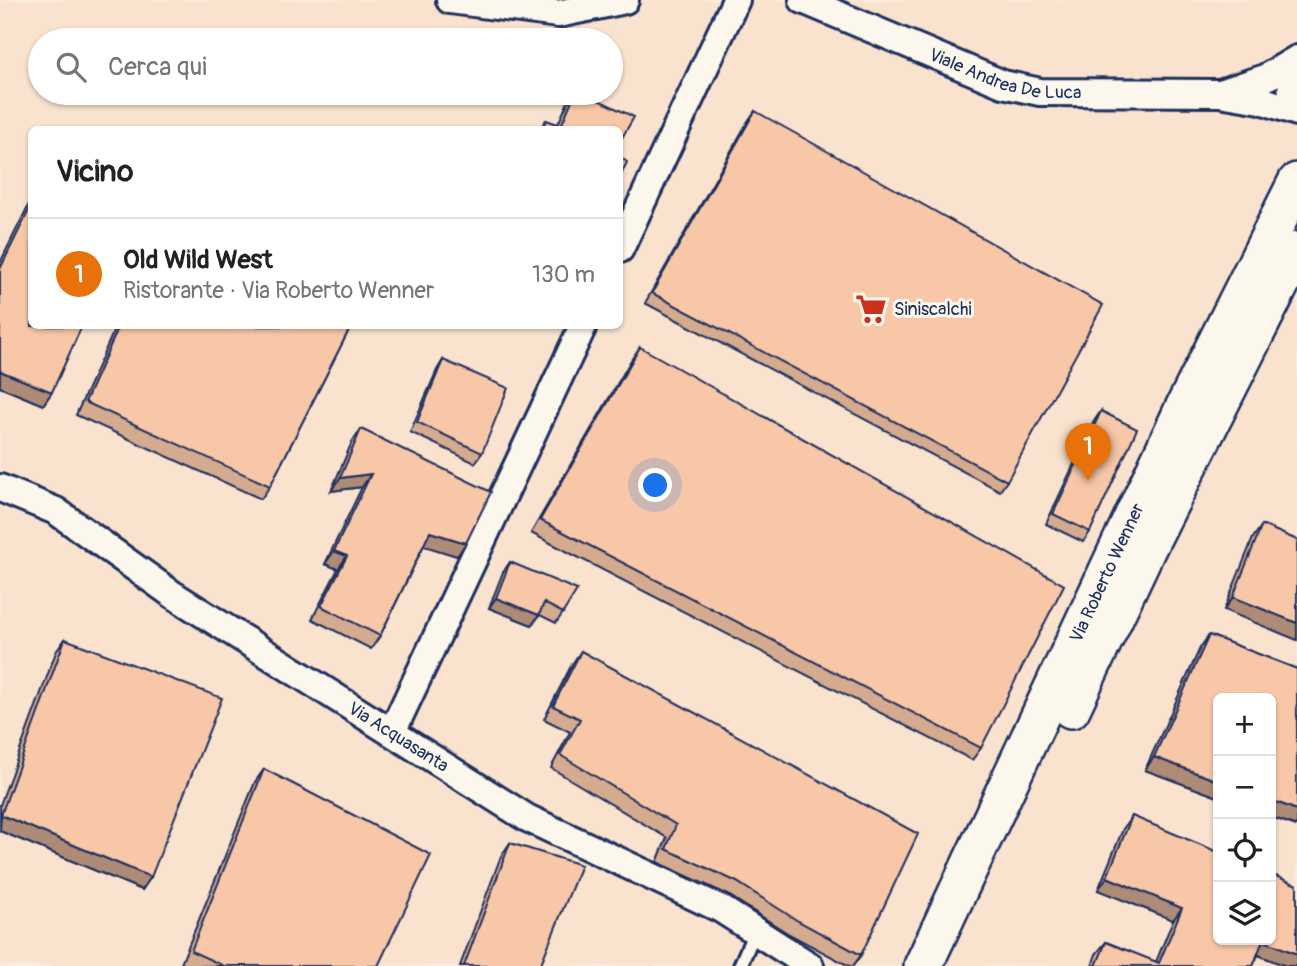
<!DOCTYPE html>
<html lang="it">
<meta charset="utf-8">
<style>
body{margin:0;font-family:Pangolin,sans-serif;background:#f6f6f6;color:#222}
.controls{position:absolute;right:21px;bottom:21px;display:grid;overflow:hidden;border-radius:10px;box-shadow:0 2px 5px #0004}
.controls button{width:63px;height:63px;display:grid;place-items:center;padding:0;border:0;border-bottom:2px solid #e0e0e0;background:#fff;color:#222;font:35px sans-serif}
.you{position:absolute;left:656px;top:486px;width:24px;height:24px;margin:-18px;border:5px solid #fff;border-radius:50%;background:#1a73e8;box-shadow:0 0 0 10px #1a73e833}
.badge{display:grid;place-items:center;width:46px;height:46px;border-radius:50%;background:#c8321e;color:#fff;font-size:23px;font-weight:700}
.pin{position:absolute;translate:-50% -58px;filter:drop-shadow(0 2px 4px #0008)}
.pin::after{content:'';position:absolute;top:37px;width:24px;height:21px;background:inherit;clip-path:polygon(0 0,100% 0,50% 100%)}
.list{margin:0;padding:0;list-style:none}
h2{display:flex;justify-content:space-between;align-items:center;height:91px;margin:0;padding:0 28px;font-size:30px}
h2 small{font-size:23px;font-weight:400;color:#767676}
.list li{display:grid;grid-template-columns:46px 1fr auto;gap:21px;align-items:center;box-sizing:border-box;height:112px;padding:0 28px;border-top:2px solid #e0e0e0}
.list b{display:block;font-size:26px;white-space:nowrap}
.list p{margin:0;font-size:23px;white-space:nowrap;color:#767676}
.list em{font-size:23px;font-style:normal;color:#767676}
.icon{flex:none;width:38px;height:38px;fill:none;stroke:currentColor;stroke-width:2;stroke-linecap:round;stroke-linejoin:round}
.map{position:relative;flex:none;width:1297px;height:966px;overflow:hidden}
.search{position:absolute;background:#fff;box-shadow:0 2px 5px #0004;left:28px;top:28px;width:595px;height:77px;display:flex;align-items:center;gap:18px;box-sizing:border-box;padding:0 24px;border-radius:38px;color:#767676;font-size:26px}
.panel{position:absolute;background:#fff;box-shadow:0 2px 5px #0004;left:28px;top:126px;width:595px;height:203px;border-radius:10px}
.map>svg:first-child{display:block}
</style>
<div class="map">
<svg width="1297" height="966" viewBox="0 0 1297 966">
<rect width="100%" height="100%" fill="#faedde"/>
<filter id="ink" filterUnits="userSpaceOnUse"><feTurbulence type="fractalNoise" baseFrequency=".0143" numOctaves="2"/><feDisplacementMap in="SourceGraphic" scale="14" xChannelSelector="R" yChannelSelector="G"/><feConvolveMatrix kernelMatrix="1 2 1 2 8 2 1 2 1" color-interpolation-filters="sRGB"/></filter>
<g filter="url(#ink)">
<path fill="#f9e2ce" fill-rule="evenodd" d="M0,0H1297V966H0ZM40,40H611V93H40ZM32,130H620V326H32ZM1218,698H1271V940H1218Z"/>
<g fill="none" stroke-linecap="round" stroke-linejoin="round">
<defs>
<path id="service" d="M740,966L755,931"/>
<g id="minor">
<path d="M450,0L558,14L625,0"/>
<path id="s1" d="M803,0L1003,84L1040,92L1220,93L1261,100L1297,112"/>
<path d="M1223,92L1265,78L1297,59"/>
<path d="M620,249L736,0"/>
<path id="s2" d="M0,488L56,511L172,594L527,818L721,909L810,966"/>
<path d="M392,732L583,326"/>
</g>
<g id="secondary">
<path d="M1297,77V89"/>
<path d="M1071,709L1147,548L1297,251"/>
<path id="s3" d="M923,966L1185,406L1297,182"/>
</g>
</defs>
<use href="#service" stroke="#1b2f5e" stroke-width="18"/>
<use href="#minor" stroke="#1b2f5e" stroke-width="32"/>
<use href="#secondary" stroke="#1b2f5e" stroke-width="42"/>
<use href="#service" stroke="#fbf7ec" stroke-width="12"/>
<use href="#minor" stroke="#fbf7ec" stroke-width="26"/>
<use href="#secondary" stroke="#fbf7ec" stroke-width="37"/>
</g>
<path fill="#d5ab90" stroke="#1b2f5e" stroke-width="2" d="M574,93H584L620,130H539L546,120L558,124L568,102Z
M755,111L1007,481L1000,491L645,303L748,121Z
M32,198V326L52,392L43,405L0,387V263Z
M116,326H351L270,486L261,499L76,415Z
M640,347L981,748L972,760L531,533L631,360Z
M443,360L482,453L475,463L410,432L437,370Z
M1101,411L1090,532L1083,542L1046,524L1094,421Z
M361,429L466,543L457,556L424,545L380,636L371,649L312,619L338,569L325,564L362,487L331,491L352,442Z
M1262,525L1297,540L1224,610L1253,538Z
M510,562L563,613L556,623L540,615L532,625L489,608L503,572Z
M1209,635L1297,669V826L1271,817L1218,698V797L1145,770L1200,648Z
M65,639L151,877L142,890L0,831V805L56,652Z
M581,651L861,955L853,966H849L789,934L728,895L657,862L667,838L551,768L570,732L544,719L572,664Z
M264,769L378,966H186L181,964L255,782Z
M1132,816L1297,966H1286L1258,955L1253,966H1092L1096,954L1106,942L1156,962L1173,920L1098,890L1123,829Z
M510,843L540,966H460L501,856Z"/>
<path fill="#ae8b76" stroke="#1b2f5e" stroke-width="2" d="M0,371L52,392L43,405L0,387Z
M371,474L362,487L331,491L340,478Z
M430,532L466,543L457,556L421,545Z
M334,551L347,556L338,569L325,564Z
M1233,597L1297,623V640L1224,610Z
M496,598L539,615L532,625L489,608Z
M1154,757L1218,781V797L1145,770Z
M1271,800L1297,810V826L1271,817Z
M1,815L151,877L142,890L0,831Z
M1107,877L1182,908L1173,920L1098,890Z
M1263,940L1297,954V966H1286L1254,953Z"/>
<path fill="#f8c7a8" stroke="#1b2f5e" stroke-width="2" d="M575,93H584L634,117L620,141V130H542L546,120L561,126Z
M755,111L1103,305L1007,481L652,293Z
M620,157L627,162L620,177Z
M32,204V326H82L52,392L0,371V269Z
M119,326H351L270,486L85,402Z
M640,347L1064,585L981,748L540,520Z
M443,360L508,388L482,453L417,422Z
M1101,411L1137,429L1090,532L1053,514Z
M361,429L491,492L466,543L430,532L380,636L321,606L347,556L334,551L371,474L340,478Z
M1262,525L1297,540V623L1233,597Z
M510,562L577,590L563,613L544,603L539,615L496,598Z
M1209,635L1297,669V810L1271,800V698H1218V781L1154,757Z
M65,639L222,698L151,877L1,815Z
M581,651L918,834L861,955L798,921L737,882L666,849L676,825L560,755L580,719L553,706Z
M264,769L431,855L378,966H224L191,951Z
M1132,816L1218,852V940H1271V874L1297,885V954L1263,940L1253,966H1096L1106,942L1159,963L1182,908L1107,877Z
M510,843L581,865L540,966H464Z"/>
</g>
<defs>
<symbol id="supermarket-bare" viewBox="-9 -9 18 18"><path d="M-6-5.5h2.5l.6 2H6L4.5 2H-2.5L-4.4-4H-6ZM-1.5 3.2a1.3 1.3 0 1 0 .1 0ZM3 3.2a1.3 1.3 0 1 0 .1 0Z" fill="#c8321e" stroke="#fbf7ec" stroke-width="2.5" paint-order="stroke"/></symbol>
</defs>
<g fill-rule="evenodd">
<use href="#supermarket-bare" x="849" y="287" width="44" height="44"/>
</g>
<g text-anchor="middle" stroke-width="6" stroke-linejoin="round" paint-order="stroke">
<g font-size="18" fill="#1b2f5e" stroke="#fbf7ec">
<text dy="6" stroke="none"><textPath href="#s1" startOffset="217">Viale Andrea De Luca</textPath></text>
<text dy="6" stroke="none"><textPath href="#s3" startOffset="434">Via Roberto Wenner</textPath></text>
<text dy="6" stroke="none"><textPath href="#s2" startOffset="471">Via Acquasanta</textPath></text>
</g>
<g font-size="18" fill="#1b2f5e" stroke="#fbf7ec" text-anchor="start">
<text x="894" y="315">Siniscalchi</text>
</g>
</g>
</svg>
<div class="controls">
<button>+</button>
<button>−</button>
<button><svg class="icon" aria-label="locate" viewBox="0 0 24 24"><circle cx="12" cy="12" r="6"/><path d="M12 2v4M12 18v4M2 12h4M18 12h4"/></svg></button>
<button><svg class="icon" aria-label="layers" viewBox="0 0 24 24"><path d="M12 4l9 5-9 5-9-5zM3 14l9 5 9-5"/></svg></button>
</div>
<div class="you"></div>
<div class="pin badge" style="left:1088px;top:481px;background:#e8710a">1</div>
<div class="search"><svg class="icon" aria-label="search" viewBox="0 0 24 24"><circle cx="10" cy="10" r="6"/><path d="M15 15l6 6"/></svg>Cerca qui</div>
<section class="panel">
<h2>Vicino<small></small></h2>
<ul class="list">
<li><span class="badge" style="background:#e8710a">1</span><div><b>Old Wild West</b><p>Ristorante · Via Roberto Wenner</p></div><em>130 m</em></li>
</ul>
</section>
</div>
